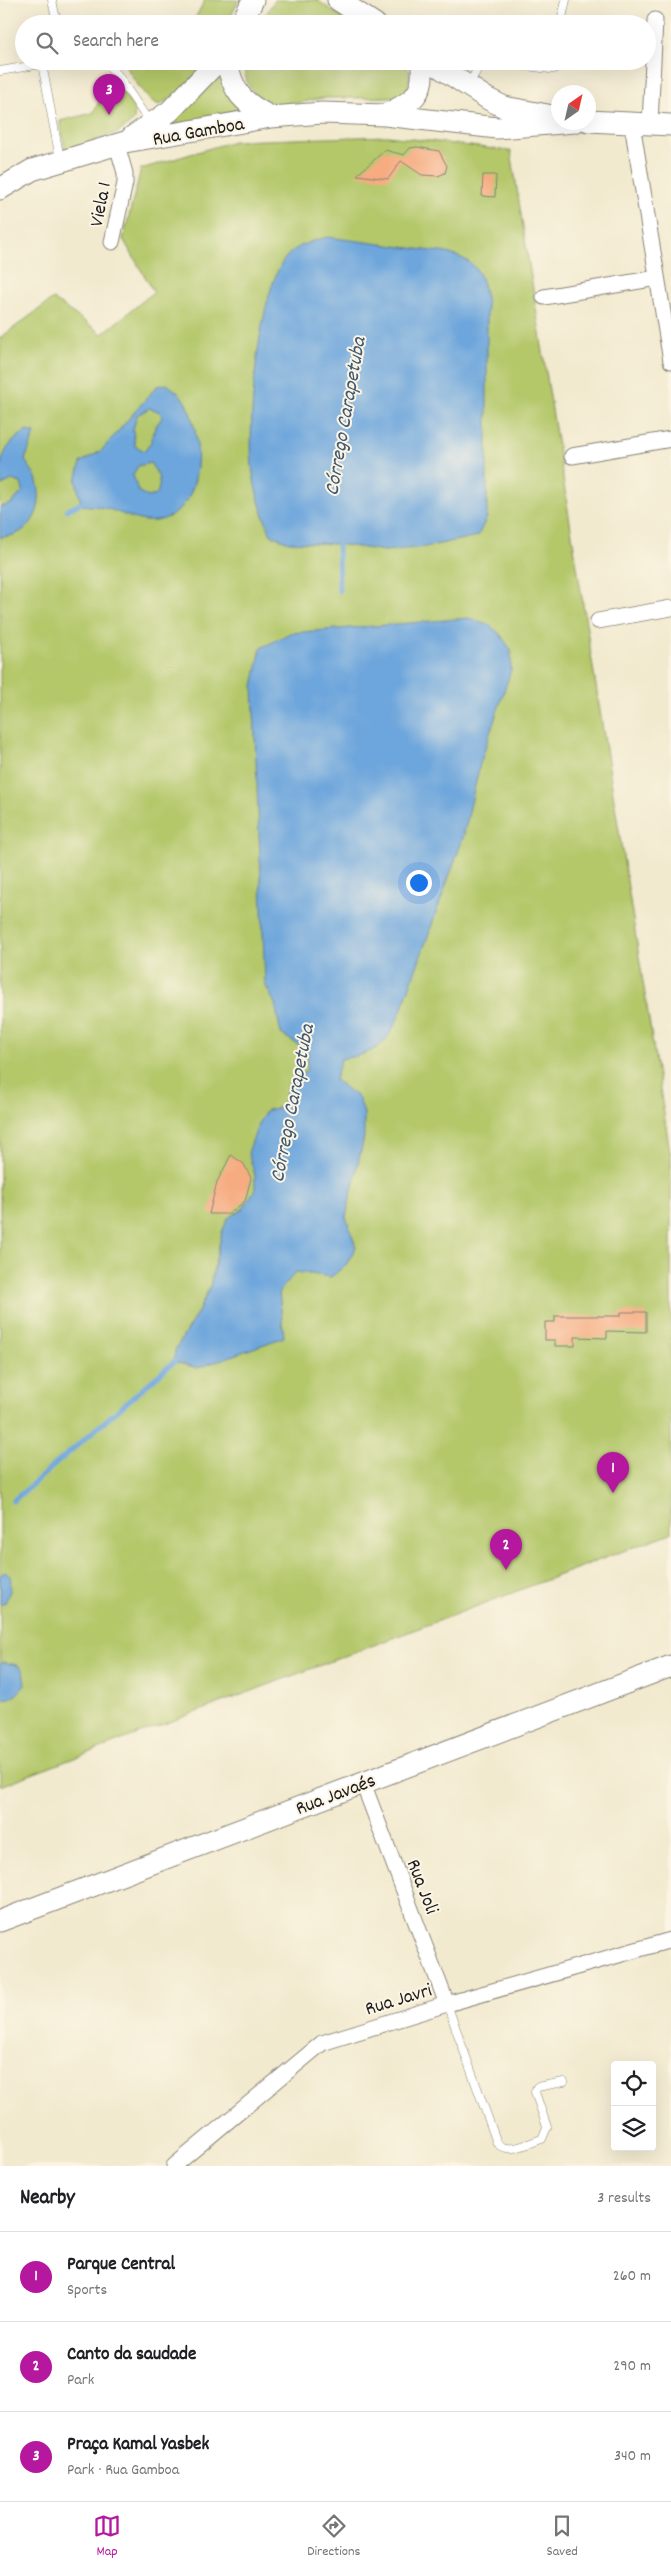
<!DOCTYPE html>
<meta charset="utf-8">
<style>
body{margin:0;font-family:Dekko,sans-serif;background:#f6f6f6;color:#202124}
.controls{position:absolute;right:15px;bottom:15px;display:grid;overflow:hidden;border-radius:5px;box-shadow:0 5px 20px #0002}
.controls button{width:45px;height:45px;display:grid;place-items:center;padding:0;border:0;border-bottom:1px solid #e0e0e0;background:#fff;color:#202124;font:25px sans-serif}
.compass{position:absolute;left:551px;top:85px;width:45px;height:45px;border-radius:50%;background:#fff;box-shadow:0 5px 20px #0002;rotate:34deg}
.you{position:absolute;left:418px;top:882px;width:18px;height:18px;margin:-12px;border:4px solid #fff;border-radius:50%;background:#1a73e8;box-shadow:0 0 0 8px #1a73e833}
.badge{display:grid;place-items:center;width:32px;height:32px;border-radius:50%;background:#b5179e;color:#fff;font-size:16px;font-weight:700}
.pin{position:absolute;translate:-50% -41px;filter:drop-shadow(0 1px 2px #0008)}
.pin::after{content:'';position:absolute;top:26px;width:18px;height:15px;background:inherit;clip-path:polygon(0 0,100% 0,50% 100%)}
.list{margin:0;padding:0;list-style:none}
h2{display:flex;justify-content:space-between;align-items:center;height:65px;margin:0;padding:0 20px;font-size:21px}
h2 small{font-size:16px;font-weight:400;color:#757577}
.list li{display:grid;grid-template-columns:32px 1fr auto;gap:15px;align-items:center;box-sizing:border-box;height:90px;padding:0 20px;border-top:1px solid #e0e0e0}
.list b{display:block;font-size:19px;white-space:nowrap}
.list p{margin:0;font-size:16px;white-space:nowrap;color:#757577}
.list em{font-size:16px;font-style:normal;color:#757577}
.icon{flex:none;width:28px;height:28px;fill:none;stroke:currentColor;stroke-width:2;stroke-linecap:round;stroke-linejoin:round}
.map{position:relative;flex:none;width:671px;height:2166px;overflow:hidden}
.search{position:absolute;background:#fff;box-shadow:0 5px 20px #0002;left:15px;right:15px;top:15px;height:55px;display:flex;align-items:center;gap:12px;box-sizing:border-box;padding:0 18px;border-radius:28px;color:#757577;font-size:19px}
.sheet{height:335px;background:#fff}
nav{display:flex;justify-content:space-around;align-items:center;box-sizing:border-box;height:70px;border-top:1px solid #e0e0e0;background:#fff;font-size:14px;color:#757577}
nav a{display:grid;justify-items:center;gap:2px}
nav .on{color:#b5179e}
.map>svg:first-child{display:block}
</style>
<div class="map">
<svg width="671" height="2166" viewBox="0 0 671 2166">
<rect width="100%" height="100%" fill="#fcf5e5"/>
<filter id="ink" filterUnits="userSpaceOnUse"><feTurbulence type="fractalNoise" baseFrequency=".02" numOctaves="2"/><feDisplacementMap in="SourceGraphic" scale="10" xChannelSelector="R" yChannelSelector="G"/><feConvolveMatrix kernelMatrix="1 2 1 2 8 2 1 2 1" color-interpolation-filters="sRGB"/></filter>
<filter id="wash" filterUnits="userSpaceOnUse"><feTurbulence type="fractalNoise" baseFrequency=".0096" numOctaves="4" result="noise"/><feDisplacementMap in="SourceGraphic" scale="20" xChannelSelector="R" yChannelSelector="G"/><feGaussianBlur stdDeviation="1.12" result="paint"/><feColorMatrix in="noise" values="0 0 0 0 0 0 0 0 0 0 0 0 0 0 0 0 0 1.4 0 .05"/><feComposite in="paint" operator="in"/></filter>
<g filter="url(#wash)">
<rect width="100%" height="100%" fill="#f2eacf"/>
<path fill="#b4c86b" stroke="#687244" d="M205,0H239L227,24H192Z
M275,0H317L351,24H260Z
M137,61L150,68L158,61H206L185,88L160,105C145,101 135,79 126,67Z
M245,61H402C414,74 410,80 404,96C378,98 353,98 327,98C311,99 294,106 278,104C256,103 241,81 245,61Z
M224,68L249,111L159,130L195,101Z
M112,78L135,109L134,120L119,132L65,150L60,121L93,113Z
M388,136L511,151L671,1158V1533L0,1786V338L53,299L102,334L154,292L123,239L141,169L234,141Z"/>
<path fill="#6da6dc" stroke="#44617c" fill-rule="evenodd" d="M328,237L447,253C479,262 481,272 487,303V517L478,536L425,547L385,551L337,544L289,542L271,535C262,512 254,490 252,465C248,423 258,281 290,253C301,244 314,240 328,237Z
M167,384C172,388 178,392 182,397C205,431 207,513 156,521C138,524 120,511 104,508C97,506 88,506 81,505L76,480L81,462L101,451L157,386ZM150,408L160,412L162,418L155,427L151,442L145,451L135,446L133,430L137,415ZM150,463C158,474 163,482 156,495L148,497L138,491L133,475L138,466Z
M27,431L35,433L25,460C29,468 35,472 37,481C45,508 31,537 0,537V507L11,504L23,491L21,483L12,480L0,486C0,459 3,445 27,431Z
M469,618L488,624L500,634L511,650V670L480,764L463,838L400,1014C385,1047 377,1053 341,1059L335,1080L359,1098L364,1113V1137L346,1217L356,1247L346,1265L331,1277L296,1272L279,1292L284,1337L198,1368L174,1362L175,1350L199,1310L210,1286L222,1232L228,1218L243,1209L255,1189V1175L248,1153L259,1122L267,1110L282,1107L288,1085L307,1070L308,1051L281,1034L275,1004L265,984L253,686L261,648L290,633Z
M5,1572L11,1577L10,1591L5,1603L0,1605V1575Z
M3,1662L17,1665L23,1670L25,1685C17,1695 13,1700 0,1698V1664Z"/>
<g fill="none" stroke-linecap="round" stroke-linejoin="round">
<path stroke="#6da6dc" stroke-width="5" d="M67,510L84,502
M338,539L339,591
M13,1501L177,1359"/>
</g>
<g id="blocks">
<path fill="#f6ab80" d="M417,147L439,151L447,166L445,173L438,176L422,175L401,161L388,179L357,175L385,150L404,155L410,148Z
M483,175H496L495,197L482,196Z
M231,1155L244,1164L251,1178L245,1201L229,1214H209L217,1182Z
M621,1312H646V1332L607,1331V1338L575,1337V1346H555V1340H545V1322H555V1316H621Z"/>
</g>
</g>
<g filter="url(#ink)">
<use href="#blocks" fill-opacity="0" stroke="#878376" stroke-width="1"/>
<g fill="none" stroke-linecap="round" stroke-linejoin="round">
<defs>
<path id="lane" d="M52,0L57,24
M556,24L562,18L566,0
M103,61L117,74L150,123
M487,61L550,69H554L557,61
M42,64L60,159
M0,71L59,61
M468,86L482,61
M447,2004L497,2143C508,2155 528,2143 542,2139L547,2127L535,2092L537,2087L564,2082"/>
<path id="street" d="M632,124L671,361
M650,124L655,20
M112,242L125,183V173L117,145
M544,297L657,278
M572,456L671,439
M598,621L671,608
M363,1783L447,2004
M174,2166L322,2043L447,2004L671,1940"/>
<path id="secondary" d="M338,0L375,24
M241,24L253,0
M227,61C232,92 243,103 271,117
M430,61L488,99L504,107L553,116
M385,115C412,102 427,94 421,61
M588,121L671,125
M132,137L170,111L218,61
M0,189L32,170L125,142L271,117L323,113L385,115L497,128L575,122
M0,1921L671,1666"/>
</defs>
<use href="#lane" stroke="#878376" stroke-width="9"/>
<use href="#street" stroke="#878376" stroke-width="17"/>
<use href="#secondary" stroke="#878376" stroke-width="23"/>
<use href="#lane" stroke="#fff" stroke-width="8"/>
<use href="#street" stroke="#fff" stroke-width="15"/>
<use href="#secondary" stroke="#fff" stroke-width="21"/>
</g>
</g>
<g text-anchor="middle" stroke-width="4" stroke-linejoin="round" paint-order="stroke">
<g font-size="20" fill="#1c1c1c" stroke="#fcf5e5">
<text transform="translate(198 130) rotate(-10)" y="7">Rua Gamboa</text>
<text transform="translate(99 204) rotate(-79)" y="7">Viela 1</text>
<text transform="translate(335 1793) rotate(-21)" y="7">Rua Javaés</text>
<text transform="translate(424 1886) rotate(69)" y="7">Rua Joli</text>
<text transform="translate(398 1998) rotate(-17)" y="7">Rua Javri</text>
</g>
<g font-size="21" font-style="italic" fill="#405a72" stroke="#fcf5e5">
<text transform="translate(344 416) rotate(-80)" y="7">Córrego Carapetuba</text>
<text transform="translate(291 1103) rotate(-79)" y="7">Córrego Carapetuba</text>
</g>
</g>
</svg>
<div class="controls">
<button><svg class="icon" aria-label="locate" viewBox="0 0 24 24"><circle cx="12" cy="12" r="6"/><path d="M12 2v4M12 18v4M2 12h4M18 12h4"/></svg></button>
<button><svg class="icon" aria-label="layers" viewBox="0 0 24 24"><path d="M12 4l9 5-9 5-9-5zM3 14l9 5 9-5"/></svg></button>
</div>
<svg class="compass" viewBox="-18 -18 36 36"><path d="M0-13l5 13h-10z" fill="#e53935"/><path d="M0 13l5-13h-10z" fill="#757577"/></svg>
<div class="you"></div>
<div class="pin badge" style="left:613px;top:1493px">1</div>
<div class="pin badge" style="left:506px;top:1570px">2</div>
<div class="pin badge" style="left:109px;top:115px">3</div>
<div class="search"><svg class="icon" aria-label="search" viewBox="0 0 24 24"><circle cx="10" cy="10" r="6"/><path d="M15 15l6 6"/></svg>Search here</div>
</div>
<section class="sheet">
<h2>Nearby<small>3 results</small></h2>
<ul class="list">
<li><span class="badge">1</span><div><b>Parque Central</b><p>Sports</p></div><em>260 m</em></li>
<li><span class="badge">2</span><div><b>Canto da saudade</b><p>Park</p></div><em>290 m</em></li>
<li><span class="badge">3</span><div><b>Praça Kamal Yasbek</b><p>Park · Rua Gamboa</p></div><em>340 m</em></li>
</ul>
</section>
<nav>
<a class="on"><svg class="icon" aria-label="map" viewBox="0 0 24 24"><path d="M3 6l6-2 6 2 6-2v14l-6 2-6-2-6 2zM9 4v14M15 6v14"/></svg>Map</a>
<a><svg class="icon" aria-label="directions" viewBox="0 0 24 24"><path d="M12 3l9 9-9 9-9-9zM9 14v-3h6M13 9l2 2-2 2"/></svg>Directions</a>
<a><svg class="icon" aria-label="saved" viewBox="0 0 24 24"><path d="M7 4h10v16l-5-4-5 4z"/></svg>Saved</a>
</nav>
